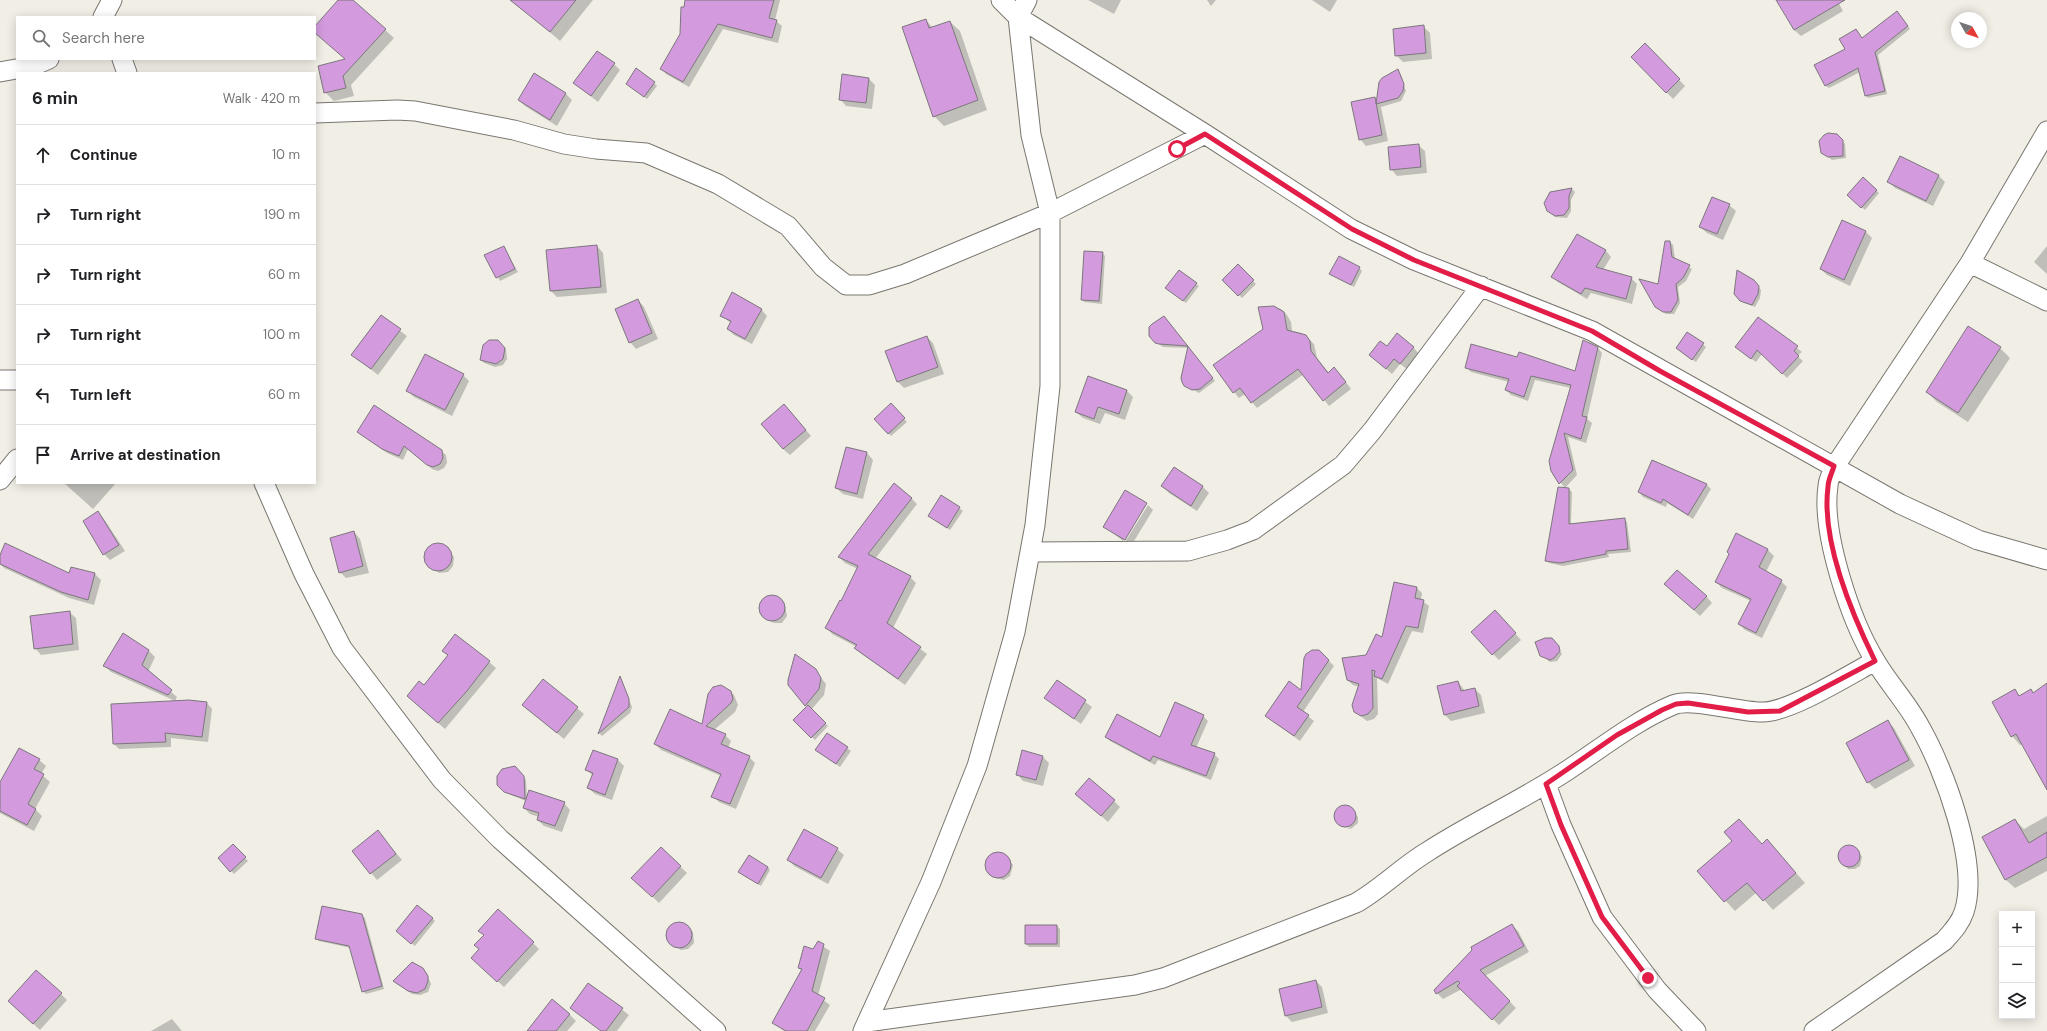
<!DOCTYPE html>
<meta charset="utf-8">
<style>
body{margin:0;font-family:"DM Sans",sans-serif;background:#f6f6f6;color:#202124}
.controls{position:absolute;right:12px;bottom:12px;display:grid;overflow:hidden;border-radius:0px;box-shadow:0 2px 10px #0003}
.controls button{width:36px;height:36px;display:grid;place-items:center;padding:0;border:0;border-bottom:1px solid #e0e0e0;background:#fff;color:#202124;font:20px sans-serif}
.compass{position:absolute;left:1951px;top:12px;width:36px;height:36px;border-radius:50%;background:#fff;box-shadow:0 2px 10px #0003;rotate:130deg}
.stop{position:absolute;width:12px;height:12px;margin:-9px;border:3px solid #e11d48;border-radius:50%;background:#fff}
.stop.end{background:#e11d48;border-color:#fff;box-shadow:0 1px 4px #0008}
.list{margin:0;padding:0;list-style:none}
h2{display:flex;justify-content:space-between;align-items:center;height:52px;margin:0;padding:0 16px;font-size:17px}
h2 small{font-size:13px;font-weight:400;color:#757577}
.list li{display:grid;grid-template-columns:26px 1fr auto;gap:12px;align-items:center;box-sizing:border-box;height:60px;padding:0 16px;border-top:1px solid #e0e0e0}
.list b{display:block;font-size:15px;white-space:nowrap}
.list em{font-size:13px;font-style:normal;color:#757577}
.icon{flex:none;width:22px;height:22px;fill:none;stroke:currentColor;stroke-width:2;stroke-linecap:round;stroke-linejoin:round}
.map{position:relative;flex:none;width:2047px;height:1031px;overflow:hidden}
.search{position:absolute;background:#fff;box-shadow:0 2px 10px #0003;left:16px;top:16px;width:300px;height:44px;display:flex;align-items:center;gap:10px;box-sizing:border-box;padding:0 14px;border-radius:0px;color:#757577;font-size:15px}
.panel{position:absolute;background:#fff;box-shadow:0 2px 10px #0003;left:16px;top:72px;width:300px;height:412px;border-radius:0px}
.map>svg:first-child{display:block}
</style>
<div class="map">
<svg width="2047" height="1031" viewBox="0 0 2047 1031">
<rect width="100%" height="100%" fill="#f1eee6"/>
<path fill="#0003" d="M340,0H352L394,38L351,85L354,96L334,101L325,92L346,60L315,32V28Z
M523,0H593L560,41L518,5Z
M714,0H780L775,20L782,26L778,43L723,29L689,87L666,74L661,68Z
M1088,0H1121L1114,14Z
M1207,0H1216L1211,6Z
M1312,0H1337L1330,12Z
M1788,0H1837L1843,11L1801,36L1794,30Z
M1900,15L1910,29L1878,55L1887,94L1868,98L1865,95L1860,72L1829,88L1826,86L1815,66L1862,39Z
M926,20L933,28L950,22L960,31L987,110L944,126L934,116Z
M1423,26L1430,33L1432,59L1403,62L1396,55Z
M1645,45L1685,86L1673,99L1632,57Z
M614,64L620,70L598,102L574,83Z
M1398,71L1400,73L1406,91L1401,101L1381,107L1388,141L1366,146L1360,139L1374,98L1378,102Z
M535,74L566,94L572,100L557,126L525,106L519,100Z
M869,79L875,85L872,109L846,106L840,99Z
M654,83L657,86L647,99L630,86Z
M1836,135L1845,144L1846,158L1832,160L1822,152Z
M1418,145L1425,151L1427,173L1397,176L1391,169Z
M1939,176L1945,182L1933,206L1895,188L1889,182Z
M1863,178L1879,193L1865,210L1848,195Z
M1572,189L1575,192L1571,200V211L1567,218L1555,217L1546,207L1548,195L1554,192Z
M1729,205L1736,211L1723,240L1707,233L1700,227Z
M1866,232L1872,238L1850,286L1827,275L1821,269Z
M1577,235L1606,251L1611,257L1603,270L1631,278L1637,284L1632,304L1591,293L1587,299L1558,282L1552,277Z
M1670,242L1673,245L1675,259L1692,269L1686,281L1678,287L1680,303L1674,314H1666L1656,307L1659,285Z
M597,246L603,253L607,293L557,297L551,291Z
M2047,246V274L2034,262Z
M504,247L518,272L500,281L486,256Z
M1102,253L1105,256L1102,304L1084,302L1082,299Z
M1238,266L1256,284L1242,298L1224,280Z
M1359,268L1362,271L1354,287L1330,274Z
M1196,284L1199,286L1186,303L1170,291Z
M1757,284L1761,290L1760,298L1755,307L1744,303L1740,300Z
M638,300L644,307L658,339L636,349L630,342Z
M1274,307L1281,309L1287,315L1291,322L1292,331L1302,333L1314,344L1317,358L1329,373L1340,374L1351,389L1329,406L1304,374L1257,408L1245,394L1239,398L1234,392Z
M761,309L767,316L752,344L734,335L728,329L731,323L721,316Z
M381,316L407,336L378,375L353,355Z
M1759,319L1802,352L1797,356L1803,361L1787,378L1762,354L1756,362L1741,351Z
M1166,320L1215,381L1199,393L1185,385L1188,348L1163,347L1156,342Z
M1688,333L1706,347L1696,362L1680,351Z
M927,337L933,343L944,374L904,388L897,381Z
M486,343L502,346L506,349L507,359L503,365L495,367L484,363L481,360L482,349Z
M1413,347L1419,354L1407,369L1400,364L1392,374L1370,355L1387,348Z
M1598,348L1602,353L1587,419L1592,423L1586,443L1568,437L1577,475L1565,488L1551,471L1571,388L1535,380L1528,401L1511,395L1506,390L1509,382L1471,372L1466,367L1575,372Z
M2000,348L2010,358L1968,422L1937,402L1927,392Z
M463,375L469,381L452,416L414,397L408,391Z
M1127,391L1133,397L1125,420L1105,413L1100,424L1083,418L1076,412Z
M891,404L907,422L891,436L875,419Z
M790,411L811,436L790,455L783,449Z
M358,432L441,451L446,455L447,463L444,468L438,471L432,469L408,449L403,460L387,453Z
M847,448L867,453L873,460L863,499L843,494L836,488Z
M1653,461L1707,485L1711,489L1693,519L1667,503L1666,507L1643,497L1639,492Z
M1175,469L1203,487L1209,493L1197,511L1169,493L1163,486Z
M64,483H116L93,509Z
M1569,489L1572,492L1571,524L1624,519L1627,522L1631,552L1608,554L1609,557L1563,566L1549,563L1546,560Z
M1125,491L1147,504L1123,541L1104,526Z
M942,496L963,511L950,530L929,516Z
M911,498L917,504L875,559L910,577L916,583L893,628L927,654L905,685L862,654L855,648L857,647L832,634L826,627L841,602L858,569L845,563L839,557Z
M1148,505L1153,510L1131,546L1125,542Z
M98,512L104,519L125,551L110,560L104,554Z
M354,532L360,539L369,573L346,578L340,572Z
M1737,535L1768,550L1774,556L1766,572L1781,581L1787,587L1762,638L1745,630L1739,624L1751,601L1722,588L1716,582L1730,554Z
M434,545L446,547L454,557L453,566L448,572L439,573L426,562V554Z
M0,557L70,574L72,568L95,574L101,580L94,605L69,598L4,568L0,564Z
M1417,588L1422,593L1421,600L1429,606L1423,633L1412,631L1388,684L1377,678L1378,714L1374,719L1367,721L1355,712L1359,687L1353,685L1347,680L1383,639Z
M1672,590L1706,596L1712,603L1700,616Z
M776,597L785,605L787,616L782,623H774L766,619L760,608L766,598Z
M69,612L76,618L79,650L41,655L35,648Z
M1501,618L1521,640L1499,660L1493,654Z
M124,634L149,651L155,657L148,672L177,697L175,701L111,672L105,666Z
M1554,641L1562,654L1557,661L1550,662L1539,653L1536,643Z
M443,651L489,662L496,668L445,729L414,702L424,687L448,656Z
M1319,651L1334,666L1303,712L1314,721L1300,741L1266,716L1302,691Z
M815,670L826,684L824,695L811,710L828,726L815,740L795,720L807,707L806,705Z
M620,678L632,707L630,713L602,736L600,734Z
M543,680L584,714L564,739L530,711Z
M1057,681L1092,707L1081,724L1045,698Z
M1458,682L1465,691L1475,689L1481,695L1485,713L1451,721L1445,715L1439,687Z
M2047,684V788L2023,744L2020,745L2012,736L2015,691L2020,696L2030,690L2034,694Z
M728,689L734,695L738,705L735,712L714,730L725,735L731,741L728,748L749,757L755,763L736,809L719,802L713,796L721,776L661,750L655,744L703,725Z
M207,703L212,709L208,742L171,738V747L119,749L114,744Z
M1203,716L1208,721L1196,748L1214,754L1219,759L1211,780L1158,760L1155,765L1110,741L1106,737L1160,738Z
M1887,721L1894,728L1915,766L1875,789L1868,782L1847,744Z
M827,734L851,751L840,767L816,750Z
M1023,751L1043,757L1049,763L1043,786L1023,781L1017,774Z
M39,760L46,766L41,774L50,782L35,809L42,816L34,831L0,813V784Z
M618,760L624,766L612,800L595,794L588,788L593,776L587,770Z
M515,767L521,773L526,780L527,798L564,803L570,810L562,832L544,826L538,820L539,817L530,814L524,808L526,801L504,792L502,769Z
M1083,800L1114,801L1120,807L1108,822Z
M1342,806H1348L1358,817V823L1352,828L1340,825L1336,820L1337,810Z
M2047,816V871L2015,888L2006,880L1983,838L2015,820L2024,829Z
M1739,820L1762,845L1767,840L1805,883L1773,910L1757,892L1735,911L1698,871L1733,841Z
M1342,827L1352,828L1351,829Z
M378,832L402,860L377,880L353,851Z
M233,845L248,861L234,874L219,858Z
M1846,847L1856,848L1862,857L1860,866L1855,869H1848L1840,860L1839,851Z
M661,848L687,873L659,903L639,884Z
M837,849L844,855L828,884L794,866L788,859Z
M999,853L1006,856L1013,865L1010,876L1004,880L995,878L987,869L989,857Z
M768,867L770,870L761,886L739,872Z
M362,915L365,918L384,989L366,994L363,991L351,948L319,941L316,939Z
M432,918L435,921L415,946L400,934Z
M680,924L693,932L694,943L688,949L681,950L670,943L667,935L671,926Z
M1512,925L1518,931L1529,952L1485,976L1516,1008L1499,1025L1462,989L1443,999L1437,993Z
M1026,926H1057L1060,929V947H1029L1026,944Z
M533,943L539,949L504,987L479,964Z
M818,943L830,951L818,996L830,1005L815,1031H784L774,1023L802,971L799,968Z
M426,973L431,984L428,992L420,995L412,994L398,984Z
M1316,981L1322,987L1328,1013L1292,1022L1286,1016Z
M589,984L629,1015L617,1031H601L571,1008Z
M61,994L67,1000L40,1030L15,1007Z
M569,1014L576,1021L567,1031H536Z
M172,1019L182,1031H151Z"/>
<path fill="#d39bdd" stroke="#7c777d" d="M338,0H353L386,29L343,76L346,88L324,93L318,66L345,59L315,33V26Z
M510,0H576L550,32Z
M685,0H774L769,18L777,20L772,38L718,24L683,82L660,69L680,34L681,7H684Z
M1776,0H1845L1794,30Z
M1897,11L1908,26L1875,52L1885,91L1865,96L1858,68L1825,86L1814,65L1845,49L1839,39L1856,29L1862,38Z
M926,19L929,28L950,21L978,100L933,117L902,27Z
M1424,25L1426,53L1395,56L1393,29Z
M1645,43L1680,79L1666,93L1631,57Z
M597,51L615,63L591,96L573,83Z
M636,68L655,82L644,97L626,84Z
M1398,69L1404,84L1403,91L1398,98L1376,104L1379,82L1382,78Z
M534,73L566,93L550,120L518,100Z
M842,74L869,78L866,103L839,100Z
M1375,97L1382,135L1359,140L1351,102Z
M1828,133L1837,134L1843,140V156L1828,157L1821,153L1819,141L1824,135Z
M1419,144L1421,167L1390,170L1388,147Z
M1900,156L1939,175L1926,201L1887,182Z
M1863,177L1877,190L1861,208L1847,195Z
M1572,188L1569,196V208L1564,215L1555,216L1547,211L1544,203L1550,192Z
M1712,197L1730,204L1717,234L1699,227Z
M1842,220L1866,231L1844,280L1820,269Z
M1577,234L1606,250L1596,267L1632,277L1626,299L1585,288L1581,294L1551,277Z
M1665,241H1670L1672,257L1690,265L1683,278L1676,284L1678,300L1671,312H1663L1655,307L1639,279L1658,284Z
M597,245L601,287L550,291L546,250Z
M504,246L515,269L496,278L484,255Z
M1084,251L1103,252L1099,301L1081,300Z
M1339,256L1360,267L1351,285L1329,274Z
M1238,264L1254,280L1238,296L1222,280Z
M1179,270L1197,283L1183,301L1165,288Z
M1737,270L1754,280L1759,286L1758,294L1752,305L1740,301L1734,294Z
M732,292L762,309L745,339L727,329L731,321L720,316Z
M638,299L652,333L629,343L615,309Z
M1274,306L1284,312L1287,330L1306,335L1310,341L1311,351L1328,373L1334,367L1346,382L1323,401L1298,369L1251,403L1240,388L1233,393L1213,365L1263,329L1258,307Z
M381,315L401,329L371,369L351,355Z
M1164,316L1213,378L1200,389L1192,390L1184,386L1182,382L1181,378L1188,346L1159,344L1155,343L1149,336V327L1152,324Z
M1758,317L1798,346L1794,351L1799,356L1782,374L1757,350L1751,359L1735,347Z
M1968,326L2001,347L1958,413L1926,392Z
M1687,332L1704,343L1692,360L1676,348Z
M1397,333L1414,347L1400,364L1394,359L1386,369L1369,355L1380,341L1387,346Z
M927,336L938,367L897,382L885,351Z
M489,340H498L505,348L503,359L496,364L480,360L483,345Z
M1583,340L1598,347L1582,416L1587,417L1581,439L1564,433L1573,470L1559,484L1551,471L1549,461L1571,385L1531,376L1524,397L1505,390L1509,379L1465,368L1471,344L1517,357L1519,352L1575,371Z
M425,354L464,374L445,410L406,391Z
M1088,376L1127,390L1119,414L1098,407L1094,419L1075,412Z
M891,403L905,418L888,434L874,419Z
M784,404L806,430L783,449L761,424Z
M374,405L442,450L443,458L440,464L433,467L427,465L404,446L399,456L382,449L357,432Z
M846,447L867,452L857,494L835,488Z
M1652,460L1707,484L1688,515L1663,499L1661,503L1638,492Z
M1174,467L1203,486L1191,506L1161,486Z
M894,483L912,498L868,554L911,576L887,623L921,647L898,679L854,648L857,645L825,628L840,600L841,601L858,566L838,557Z
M1558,487L1569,488V524L1625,518L1628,549L1606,551V554L1560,563L1545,561Z
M1125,490L1147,503L1125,540L1103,527Z
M941,495L960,507L947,528L928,516Z
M98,511L119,545L103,555L83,521Z
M354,531L363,566L339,573L330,538Z
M1736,533L1768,549L1759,567L1782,580L1756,633L1738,624L1751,599L1715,582L1729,554L1727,552Z
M5,543L69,573L71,567L95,573L88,600L61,592L0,564V555Z
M424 557a14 14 0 1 1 28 0a14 14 0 1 1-28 0Z
M1677,570L1707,596L1694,610L1664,584Z
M1394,582L1417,587L1415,598L1424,600L1418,628L1406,626L1382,679L1374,676L1375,671L1372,670L1373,708L1368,714L1361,716L1354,712L1352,705L1359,684L1347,680L1342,658L1366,655L1376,634L1382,637Z
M759 608a13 13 0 1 1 26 0a13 13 0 1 1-26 0Z
M1495,610L1516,633L1492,655L1471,632Z
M70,611L73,644L34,649L30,616Z
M123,633L149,650L142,665L172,690L168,695L103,666Z
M455,634L490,661L467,691L438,723L407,696L419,681L424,685L448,655L442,651Z
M1545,638H1552L1559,646L1560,651L1554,658L1550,660L1540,656L1535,642Z
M1312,650H1319L1329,660L1297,707L1309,715L1294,736L1265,716L1289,681L1301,690L1304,658L1306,654Z
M795,654L816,669L821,678L819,689L805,706L788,685V680Z
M620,676L629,699V707L598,734Z
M543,679L578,707L557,733L522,705Z
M1057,680L1086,700L1074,719L1044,698Z
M1458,681L1461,691L1475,688L1479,706L1444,715L1437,686Z
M2047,683V790L2016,734L2011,737L1992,702L2015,689L2019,696L2031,689L2033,693Z
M721,685L731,691L733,699L731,703L706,726L726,734L721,744L750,756L730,804L711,797L721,774L654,744L670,709L702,724L708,694L713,687Z
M189,700L207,702L202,737L165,733L166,742L113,744L111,704Z
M1175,702L1204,715L1191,745L1215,753L1206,776L1153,756L1150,761L1105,737L1117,714L1160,737Z
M808,705L826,723L811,738L793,720Z
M1888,720L1909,760L1867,783L1846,743Z
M827,733L848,747L836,764L815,750Z
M19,748L40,759L34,769L44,774L28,804L36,809L27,825L0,811V782Z
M593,750L618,759L605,795L587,788L593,773L585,770Z
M1022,750L1043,756L1036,780L1016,775Z
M515,766L524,776L525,799L504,792L497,785V776L502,769Z
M1089,778L1115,800L1101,816L1075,794Z
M529,790L565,802L555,826L537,820L539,813L523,808Z
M1334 816a11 11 0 1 1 22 0a11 11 0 1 1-22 0Z
M1739,819L1762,844L1767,839L1796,873L1763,901L1747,883L1724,902L1697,871L1732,841L1724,832Z
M2015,819L2029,843L2047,832V857L2005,880L1982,837Z
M804,829L838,848L821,878L787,860Z
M378,830L396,854L370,874L352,851Z
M233,844L246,857L230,872L218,858Z
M1838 856a11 11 0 1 1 22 0a11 11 0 1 1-22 0Z
M661,847L681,866L652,897L631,878Z
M985 865a13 13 0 1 1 26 0a13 13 0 1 1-26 0Z
M749,855L768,867L758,884L738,872Z
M417,905L433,918L411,944L396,931Z
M322,906L362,914L382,986L362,992L349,946L315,939Z
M498,909L534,942L497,982L471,958L479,949L474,945L484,935L478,931Z
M666 935a13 13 0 1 1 26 0a13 13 0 1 1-26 0Z
M1512,924L1524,946L1480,970L1510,1001L1492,1020L1457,986L1460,983L1458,981L1436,994L1434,990L1472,950L1471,947Z
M1025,925H1057V944H1025Z
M818,941L824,944L812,991L825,998L807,1031H786L772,1023L802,969L798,968L804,946L813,949Z
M412,962L423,968L428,976V981L425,989L417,993L408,991L393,981Z
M36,970L62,993L33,1024L8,1001Z
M1316,980L1322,1007L1285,1016L1279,989Z
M588,983L623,1008L606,1031H601L570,1008Z
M552,999L570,1014L556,1031H527Z"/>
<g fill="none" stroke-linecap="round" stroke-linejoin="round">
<defs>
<path id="minor" d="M1001,0L1018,17L1205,134L1351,229L1414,260L1592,331L1900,504L1978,540L2047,560
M103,17L112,0
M122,59L127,73
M0,72L33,66L49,59
M315,113L397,110L415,111L514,130L564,144L596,149L646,153L718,184L788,226L823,267L846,285H869L905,274L1050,213L1205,134
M1970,263L2047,301
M0,380H17
M0,480L17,459
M264,483L304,574L342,648L442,780L500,839L716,1031
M1031,552L1188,551L1227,540L1253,530L1343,465L1372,431L1481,286
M1546,784L1561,825L1602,917L1657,990L1696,1031
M867,1022L1135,985L1163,978L1356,903C1382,888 1402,867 1427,852C1473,822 1523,800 1568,770C1603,747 1635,721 1673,705C1692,697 1740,713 1763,712C1790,712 1849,675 1875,661
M863,1031L931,882L977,766L1015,632L1035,525L1050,386V213L1031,135L1018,17L1027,0
M1814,1031L1944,941C1952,932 1960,924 1964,912C1980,864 1944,769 1920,727C1908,704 1889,684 1876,662C1851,622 1821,533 1828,486C1828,480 1832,473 1835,466L1970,263L2047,131"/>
</defs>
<use href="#minor" stroke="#79766f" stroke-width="21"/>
<use href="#minor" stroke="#fff" stroke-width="19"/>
</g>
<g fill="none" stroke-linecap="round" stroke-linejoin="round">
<path stroke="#e11d48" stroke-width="5" d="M1177,149L1205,134L1352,229L1414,260L1592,331L1660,371L1834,466C1832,473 1828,480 1828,487C1821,540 1852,614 1875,661L1780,711L1748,712L1688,703L1676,704L1662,710L1617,735L1546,784L1561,825L1602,917L1648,978"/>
</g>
</svg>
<div class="controls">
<button>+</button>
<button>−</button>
<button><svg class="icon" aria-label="layers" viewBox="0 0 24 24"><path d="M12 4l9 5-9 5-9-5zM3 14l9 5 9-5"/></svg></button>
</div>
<svg class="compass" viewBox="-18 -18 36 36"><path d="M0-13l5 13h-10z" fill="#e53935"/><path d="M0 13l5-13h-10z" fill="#757577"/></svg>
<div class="stop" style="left:1177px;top:149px"></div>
<div class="stop end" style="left:1648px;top:978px"></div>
<div class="search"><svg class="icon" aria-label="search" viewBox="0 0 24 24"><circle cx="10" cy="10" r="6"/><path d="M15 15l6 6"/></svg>Search here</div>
<section class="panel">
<h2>6 min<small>Walk · 420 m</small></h2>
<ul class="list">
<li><svg class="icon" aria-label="ahead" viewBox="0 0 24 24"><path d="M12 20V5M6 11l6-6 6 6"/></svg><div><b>Continue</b></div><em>10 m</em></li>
<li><svg class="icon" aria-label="right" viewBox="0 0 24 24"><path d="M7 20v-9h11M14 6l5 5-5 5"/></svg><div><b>Turn right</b></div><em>190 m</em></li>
<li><svg class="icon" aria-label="right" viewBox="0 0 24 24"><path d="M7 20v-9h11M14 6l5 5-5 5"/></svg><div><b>Turn right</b></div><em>60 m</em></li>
<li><svg class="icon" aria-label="right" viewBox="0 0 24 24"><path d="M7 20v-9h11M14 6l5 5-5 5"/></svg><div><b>Turn right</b></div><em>100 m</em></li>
<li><svg class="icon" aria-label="left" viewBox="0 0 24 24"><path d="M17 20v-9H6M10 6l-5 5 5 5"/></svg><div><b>Turn left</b></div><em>60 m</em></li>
<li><svg class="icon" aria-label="arrive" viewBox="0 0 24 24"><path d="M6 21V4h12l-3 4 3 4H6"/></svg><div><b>Arrive at destination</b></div></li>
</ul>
</section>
</div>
